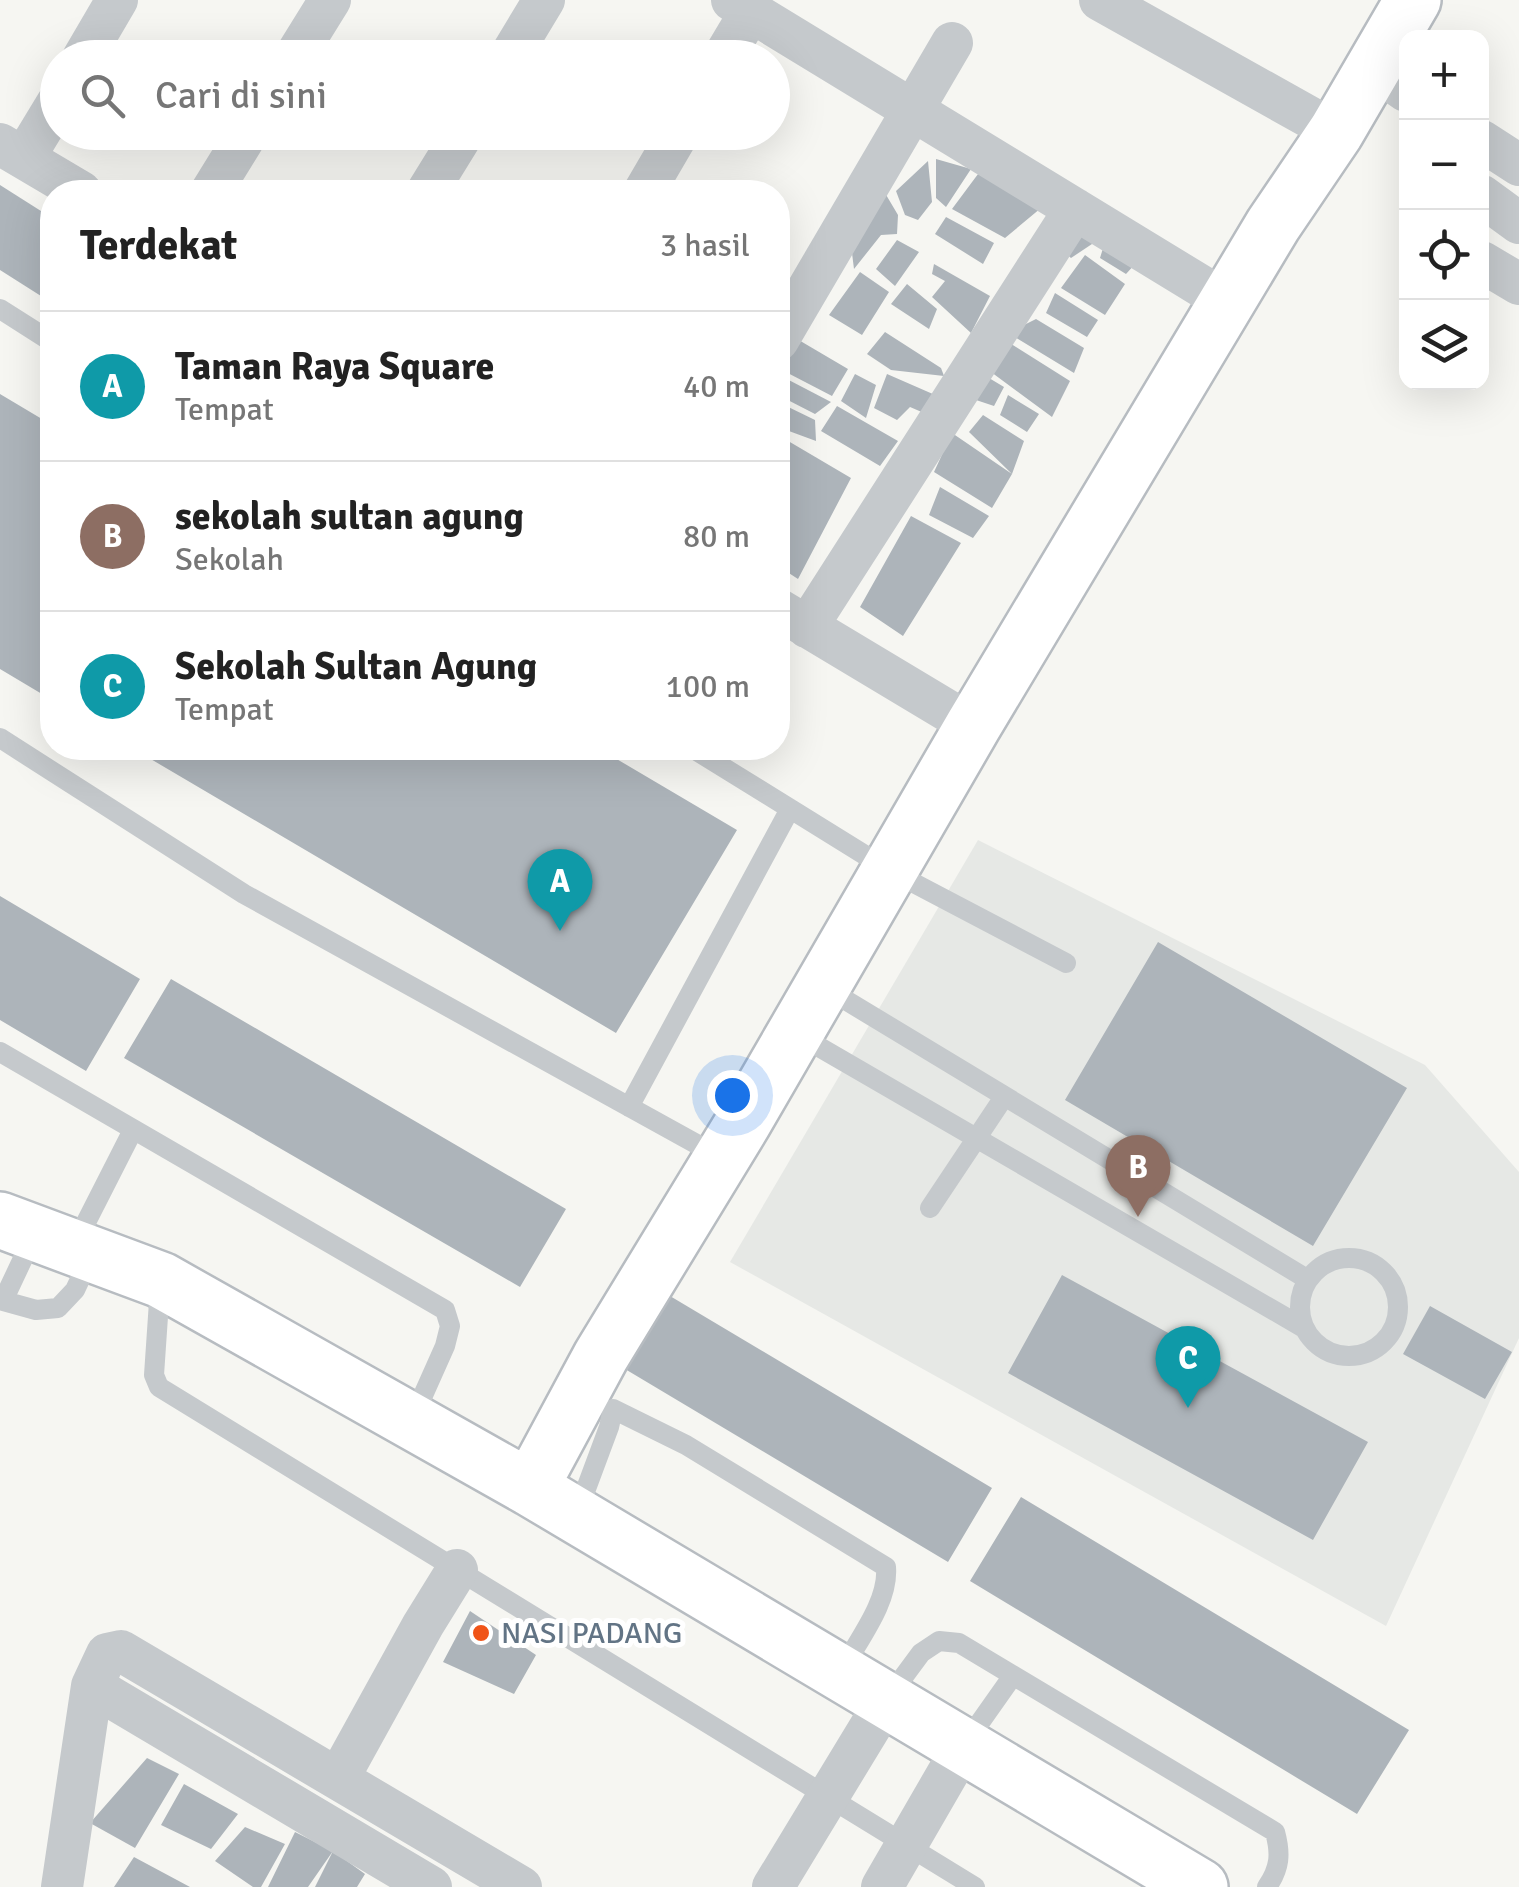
<!DOCTYPE html>
<html lang="id">
<meta charset="utf-8">
<style>
body{margin:0;font-family:Signika,sans-serif;background:#f6f6f6;color:#222}
.controls{position:absolute;right:30px;top:30px;display:grid;overflow:hidden;border-radius:20px;box-shadow:0 10px 40px #0002}
.controls button{width:90px;height:90px;display:grid;place-items:center;padding:0;border:0;border-bottom:2px solid #e0e0e0;background:#fff;color:#222;font:50px sans-serif}
.you{position:absolute;left:732px;top:1095px;width:35px;height:35px;margin:-25px;border:8px solid #fff;border-radius:50%;background:#1a73e8;box-shadow:0 0 0 15px #1a73e833}
.badge{display:grid;place-items:center;width:65px;height:65px;border-radius:50%;background:#7c3aed;color:#fff;font-size:32px;font-weight:700}
.pin{position:absolute;translate:-50% -82px;filter:drop-shadow(0 2px 5px #0008)}
.pin::after{content:'';position:absolute;top:52px;width:35px;height:30px;background:inherit;clip-path:polygon(0 0,100% 0,50% 100%)}
.list{margin:0;padding:0;list-style:none}
h2{display:flex;justify-content:space-between;align-items:center;height:130px;margin:0;padding:0 40px;font-size:42px}
h2 small{font-size:32px;font-weight:400;color:#767676}
.list li{display:grid;grid-template-columns:65px 1fr auto;gap:30px;align-items:center;box-sizing:border-box;height:150px;padding:0 40px;border-top:2px solid #e0e0e0}
.list b{display:block;font-size:38px;white-space:nowrap}
.list p{margin:0;font-size:32px;white-space:nowrap;color:#767676}
.list em{font-size:32px;font-style:normal;color:#767676}
.icon{flex:none;width:55px;height:55px;fill:none;stroke:currentColor;stroke-width:2;stroke-linecap:round;stroke-linejoin:round}
.map{position:relative;flex:none;width:1519px;height:1887px;overflow:hidden}
.search{position:absolute;background:#fff;box-shadow:0 10px 40px #0002;left:40px;top:40px;width:750px;height:110px;display:flex;align-items:center;gap:25px;box-sizing:border-box;padding:0 35px;border-radius:55px;color:#767676;font-size:38px}
.panel{position:absolute;background:#fff;box-shadow:0 10px 40px #0002;left:40px;top:180px;width:750px;height:580px;border-radius:40px}
.map>svg:first-child{display:block}
</style>
<div class="map">
<svg width="1519" height="1887" viewBox="0 0 1519 1887">
<rect width="100%" height="100%" fill="#f6f6f2"/>
<path fill="#e6e8e5" d="M978,840L1425,1065L1519,1172V1338L1386,1626L730,1262Z"/>
<path fill="#adb4ba" d="M936,159L971,169L946,207L936,198Z
M928,161L932,202L918,220L905,215L896,191Z
M981,170L1041,208L1005,238L952,209Z
M0,185L52,218V303L0,270Z
M882,188L898,215L897,234L881,235L854,269L850,237Z
M946,217L994,243L983,264L935,234Z
M1072,229L1098,240L1071,258L1061,249Z
M897,240L919,252L895,286L876,269Z
M1104,245L1136,263L1126,274L1100,258Z
M1085,255L1125,284L1105,315L1061,288Z
M934,264L990,296L971,333L932,297L945,281L932,274Z
M860,272L889,292L862,335L829,315Z
M907,284L937,309L929,329L891,304Z
M1055,293L1098,320L1087,337L1046,313Z
M1036,319L1084,348L1074,373L1008,333Z
M885,332L941,368L944,376L891,370L867,354Z
M797,339L848,369L832,396L780,369Z
M1008,342L1070,381L1052,417L991,372Z
M855,374L876,385L866,418L841,401Z
M887,374L942,398L931,416L910,407L897,420L874,408Z
M783,377L831,402L815,414L778,395Z
M989,378L1004,387L994,406L970,398Z
M0,394L52,425V700L0,669Z
M1008,395L1039,414L1027,432L1000,415Z
M778,402L815,420L816,441L778,427Z
M837,406L898,441L880,466L821,431Z
M983,415L1024,441L1012,474L969,432Z
M952,433L1012,474L992,508L934,472Z
M778,435L851,478L798,579L778,566Z
M940,487L989,516L973,538L929,515Z
M911,516L961,543L903,636L860,607Z
M132,748H598L737,830L616,1033Z
M0,896L140,979L86,1071L0,1020Z
M1158,942L1407,1088L1313,1246L1065,1100Z
M171,979L566,1209L520,1287L124,1058Z
M1062,1275L1368,1442L1313,1540L1008,1373Z
M670,1296L992,1488L948,1562L625,1369Z
M1430,1306L1512,1352L1485,1399L1403,1354Z
M1021,1497L1409,1730L1357,1814L970,1581Z
M470,1611L536,1655L514,1694L443,1662Z
M147,1758L179,1774L135,1848L90,1823Z
M184,1784L238,1814L211,1849L161,1825Z
M245,1827L285,1844L261,1887H253L215,1861Z
M295,1832L333,1851L308,1887H268Z
M333,1851L365,1874L357,1887H315Z
M134,1857L190,1887H114Z"/>
<g fill="none" stroke-linecap="round" stroke-linejoin="round">
<defs>
<path id="secondary" d="M0,1220L161,1280L530,1488L1200,1887
M530,1488L601,1356L743,1123L973,726L1273,225L1336,132L1413,0"/>
</defs>
<use href="#secondary" stroke="#b7bcc1" stroke-width="60"/>
<path stroke="#c5c9cc" stroke-width="20" d="M0,309L52,342
M0,738L244,894L720,1157
M692,748L889,870L1066,963
M824,987L1307,1279
M795,1033L1304,1328
M0,1052L445,1310L450,1326L445,1346L412,1420
M629,1107L790,809
M930,1208L1004,1097
M75,1244L133,1130
M1300 1307a49 49 0 1 1 98 0a49 49 0 1 1-98 0Z
M160,1287L154,1375L159,1387L975,1887
M0,1300L36,1310L58,1308L75,1290L91,1256
M3,1301L34,1235
M577,1513L609,1427L613,1409L686,1445L886,1567C889,1602 858,1640 842,1670
M887,1699L921,1653L939,1641L959,1643L1275,1832C1281,1854 1280,1868 1267,1887
M964,1745L1012,1677"/>
<path stroke="#c5c9cc" stroke-width="42" d="M732,0L1229,303
M1100,0L1336,132
M83,58L117,0
M294,58L330,0
M509,58L544,0
M723,58L751,11
M1373,68L1406,91
M1482,141L1519,165
M0,144L81,192
M24,158L58,102
M211,192L248,132
M427,192L464,132
M644,192L679,132
M1482,196L1519,223
M1482,262L1519,284
M778,340L952,43
M778,609L973,726
M807,627L1075,209
M92,1686L431,1887
M338,1779L423,1625L457,1570
M62,1887L92,1686L107,1654L121,1651L521,1887
M773,1887L886,1701
M882,1887L963,1747"/>
<use href="#secondary" stroke="#fff" stroke-width="55"/>
</g>
<circle fill="#f05418" stroke="#fff" stroke-width="4" cx="481" cy="1633" r="10"/>
<g text-anchor="middle" stroke-width="10" stroke-linejoin="round" paint-order="stroke">
<g font-size="30" fill="#627485" stroke="#fff" text-anchor="start">
<text x="501" y="1643">NASI PADANG</text>
</g>
</g>
</svg>
<div class="controls">
<button>+</button>
<button>−</button>
<button><svg class="icon" aria-label="locate" viewBox="0 0 24 24"><circle cx="12" cy="12" r="6"/><path d="M12 2v4M12 18v4M2 12h4M18 12h4"/></svg></button>
<button><svg class="icon" aria-label="layers" viewBox="0 0 24 24"><path d="M12 4l9 5-9 5-9-5zM3 14l9 5 9-5"/></svg></button>
</div>
<div class="you"></div>
<div class="pin badge" style="left:560px;top:931px;background:#0f9aa8">A</div>
<div class="pin badge" style="left:1138px;top:1217px;background:#8d6e63">B</div>
<div class="pin badge" style="left:1188px;top:1408px;background:#0f9aa8">C</div>
<div class="search"><svg class="icon" aria-label="search" viewBox="0 0 24 24"><circle cx="10" cy="10" r="6"/><path d="M15 15l6 6"/></svg>Cari di sini</div>
<section class="panel">
<h2>Terdekat<small>3 hasil</small></h2>
<ul class="list">
<li><span class="badge" style="background:#0f9aa8">A</span><div><b>Taman Raya Square</b><p>Tempat</p></div><em>40 m</em></li>
<li><span class="badge" style="background:#8d6e63">B</span><div><b>sekolah sultan agung</b><p>Sekolah</p></div><em>80 m</em></li>
<li><span class="badge" style="background:#0f9aa8">C</span><div><b>Sekolah Sultan Agung</b><p>Tempat</p></div><em>100 m</em></li>
</ul>
</section>
</div>
